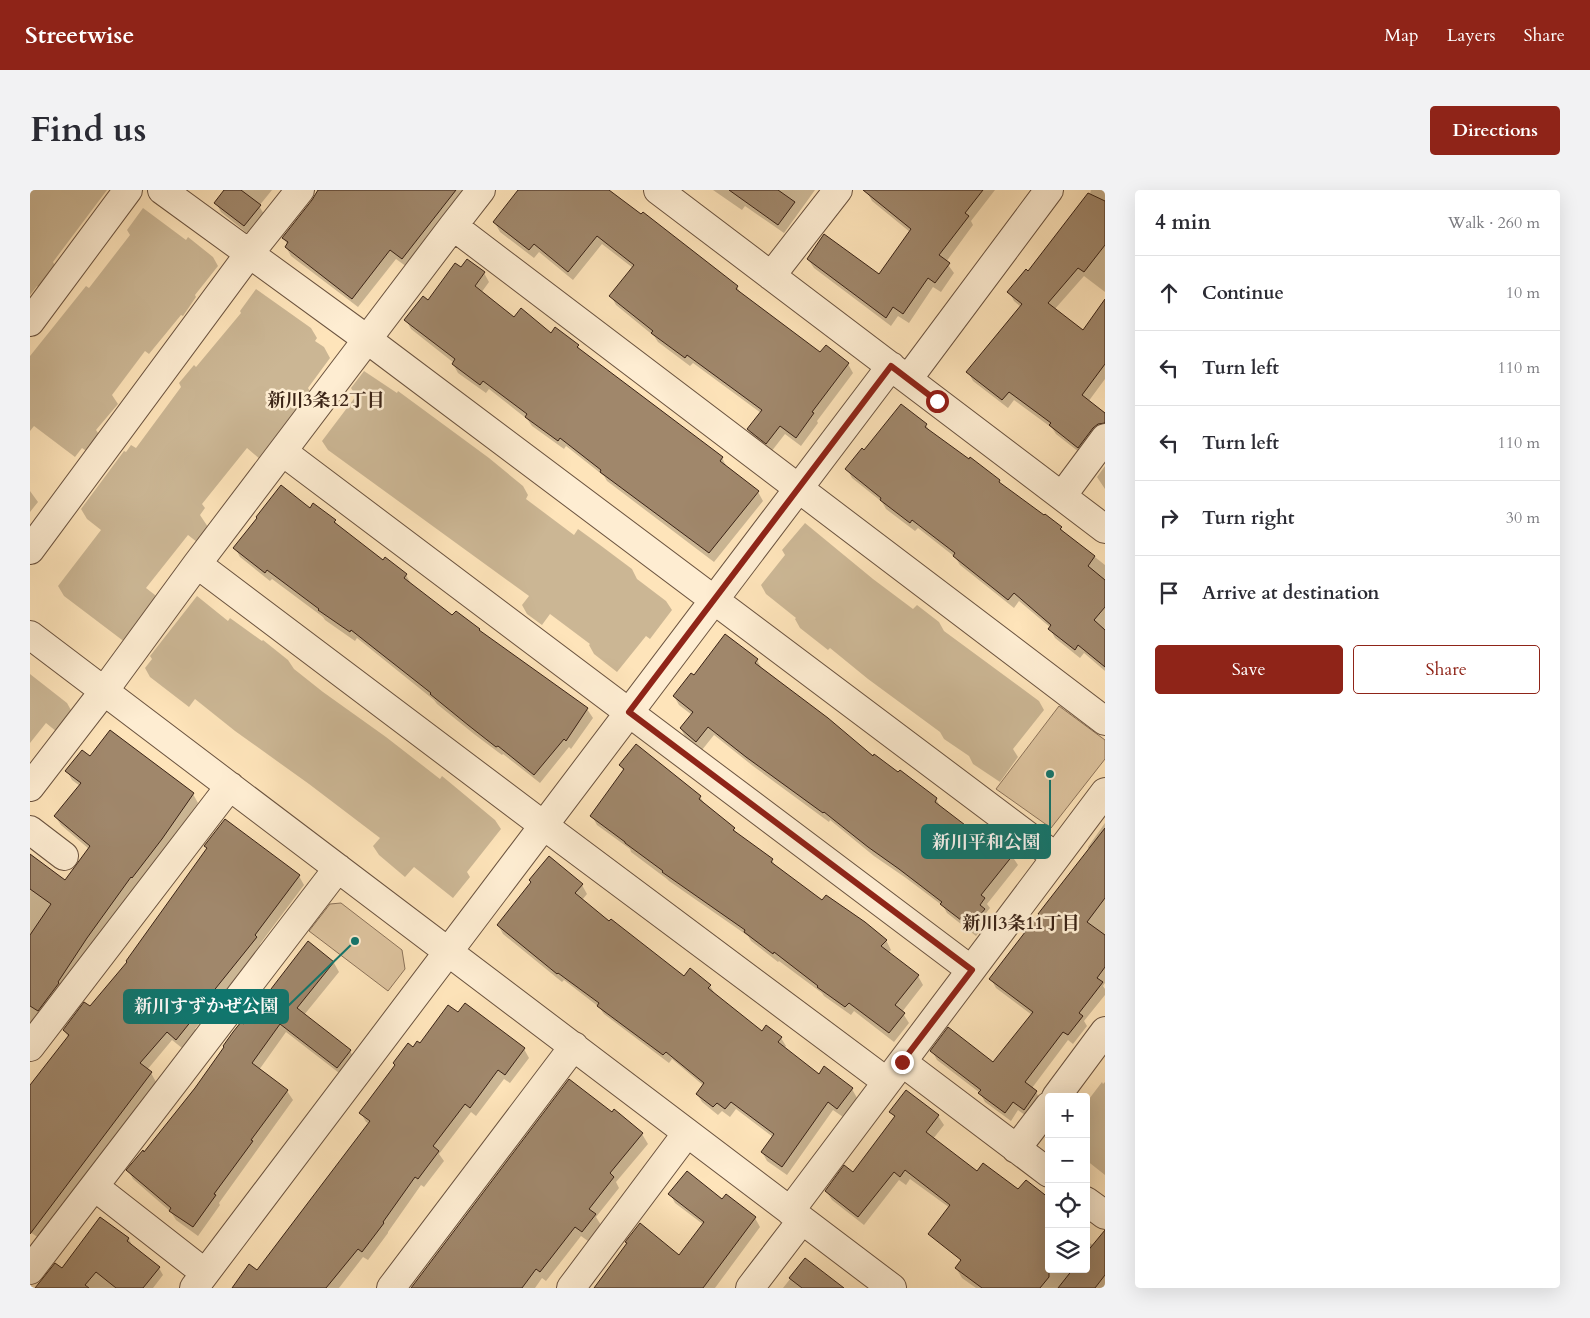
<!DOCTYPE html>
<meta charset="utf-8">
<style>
body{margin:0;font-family:Cardo,"Noto Serif JP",serif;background:#f2f2f3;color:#2b2b33}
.controls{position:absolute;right:15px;bottom:15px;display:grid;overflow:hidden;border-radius:5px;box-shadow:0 5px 20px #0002}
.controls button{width:45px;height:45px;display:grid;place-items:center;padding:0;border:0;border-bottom:1px solid #e1e1e2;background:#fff;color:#2b2b33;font:25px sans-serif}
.stop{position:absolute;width:15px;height:15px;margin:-11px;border:4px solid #8f2418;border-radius:50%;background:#fff}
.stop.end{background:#8f2418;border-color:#fff;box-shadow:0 1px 5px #0008}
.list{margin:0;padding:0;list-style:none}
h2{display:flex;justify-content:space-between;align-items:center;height:65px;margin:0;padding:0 20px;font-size:21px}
h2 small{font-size:16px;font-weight:400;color:#7c7c81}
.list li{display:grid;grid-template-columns:32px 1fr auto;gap:15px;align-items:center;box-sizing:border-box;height:75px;padding:0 20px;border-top:1px solid #e1e1e2}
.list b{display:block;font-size:19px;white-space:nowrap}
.list em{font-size:16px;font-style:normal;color:#7c7c81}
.actions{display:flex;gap:10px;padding:15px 20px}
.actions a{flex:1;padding:11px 0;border:1px solid #8f2418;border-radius:5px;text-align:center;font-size:18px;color:#8f2418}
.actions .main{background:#8f2418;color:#fff}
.icon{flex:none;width:28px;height:28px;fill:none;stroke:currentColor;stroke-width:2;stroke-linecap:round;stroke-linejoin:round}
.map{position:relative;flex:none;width:1075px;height:1098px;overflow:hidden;border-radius:5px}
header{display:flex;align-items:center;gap:30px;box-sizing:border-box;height:70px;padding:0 25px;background:#8f2418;color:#fff}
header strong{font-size:24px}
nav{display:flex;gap:28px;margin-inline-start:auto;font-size:18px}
.intro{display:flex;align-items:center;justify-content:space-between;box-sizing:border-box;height:120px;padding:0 30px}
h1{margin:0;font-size:35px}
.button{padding:12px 22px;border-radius:5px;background:#8f2418;color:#fff;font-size:18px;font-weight:700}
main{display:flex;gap:30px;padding:0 30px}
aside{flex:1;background:#fff;border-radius:5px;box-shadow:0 5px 20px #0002}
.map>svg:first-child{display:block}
</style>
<header>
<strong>Streetwise</strong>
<nav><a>Map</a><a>Layers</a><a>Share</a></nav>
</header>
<div class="intro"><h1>Find us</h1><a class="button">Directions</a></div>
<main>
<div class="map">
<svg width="1075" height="1098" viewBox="0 0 1075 1098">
<rect width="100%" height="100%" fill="#fee4ba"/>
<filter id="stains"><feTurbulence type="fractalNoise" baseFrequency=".004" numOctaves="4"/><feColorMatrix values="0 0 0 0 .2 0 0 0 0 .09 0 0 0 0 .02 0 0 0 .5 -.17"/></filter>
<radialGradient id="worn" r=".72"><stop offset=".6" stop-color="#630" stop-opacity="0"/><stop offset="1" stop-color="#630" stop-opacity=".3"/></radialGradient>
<path fill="#ddc39e" stroke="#8c735a" d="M1029,516L1075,550V569L1021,638L966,599Z
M311,713L372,760L375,779L358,801L279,741L300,714Z"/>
<path fill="#0003" d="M0,0H77L23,72L25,76L9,97L7,96L0,105Z
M196,0H242L229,16L234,24L218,44L191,22L186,13Z
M291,0H442L377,77L366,69L328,117L261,66L256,57L258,55L253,48Z
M490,0H577L707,97L711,104L790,164L818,174L823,183L787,231L788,233L771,256L755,244L741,262L723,248L718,239L731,223L663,173L660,176L628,152L624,146L586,115L581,106L603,78L572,54L543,90L509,62L504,68L470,42L465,33Z
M683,0H785L754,43L715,16L712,20Z
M839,0H965L941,31L943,35L916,72L924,83L911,102L903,97L879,133L868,126L861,136L784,78L778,69L849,85L880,42L842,11L837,2Z
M1061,0H1075V102L1054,86L1024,120L1053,142L1075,111V189L1058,212L1075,225V242L1054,266L1026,244L1022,238L984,210L978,218L943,191L938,182L991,117L984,111L979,102L998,82L1060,4Z
M113,18L156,50L158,47L183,67L188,76L165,105L166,107L153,126L151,125L119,164L115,161L82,205L88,214L66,240L73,250L62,265L52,258L45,267L4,236L0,241V166L56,96L59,98L100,45L97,40Z
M432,79L454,83L459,92L451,103L484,129L548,156L551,162L692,268L697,277L728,302L733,311L684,372L577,291L574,286L536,256L534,259L502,236L497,229L459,199L456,203L428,183L423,174L424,173L381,139L376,130L398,112Z
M226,99L281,138L287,148L285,151L294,157L300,168L278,198L284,208L231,270L217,258L172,314L175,318L170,325L178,337L167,352L158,345L116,398L125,405L131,415L100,456L34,406L28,396L71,340L57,329L51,319L94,261L96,262L101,255L106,258L151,197L149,193L164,175L166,177L211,123L210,121Z
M334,181L367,203L368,201L459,268L493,296L498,305L496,309L544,345L548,339L570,355L602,379L607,389L636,411L642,420L620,449L616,446L587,482L564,464L559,455L560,454L520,424L512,435L497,424L492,415L499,406L298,260L292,251L326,206L321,198Z
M896,235L901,243L969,291L972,296L1031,338L1034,343L1075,375V481L1054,463L1050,468L1025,448L1020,439L1021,438L989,411L984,418L930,375L925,367L888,338L885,341L856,319L852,312L822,288L817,279L835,262Z
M1075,276V299L1067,287Z
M0,301L8,312L0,322Z
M283,315L305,331L308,337L353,372L376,385L381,394L423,427L449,440L451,443L557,519L563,528L541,559L539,557L510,593L473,564L472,565L444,544L407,514L404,510L327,448L325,451L295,430L293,427L242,389L240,391L210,367L205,358L280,319Z
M775,333L843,389L883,419L887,415L909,432L914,441L1009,511L1014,520L983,559L988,567L970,592L943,574L939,566L914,549L910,542L838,489L800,458L798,460L770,438L765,429L766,428L736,404L731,395L755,365L752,360Z
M167,406L198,431L200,428L232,451L233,450L258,470L264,479L293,502L356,547L410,589L412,586L465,630L471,639L437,682L440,687L423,708L384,677L375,687L349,665L343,656L350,648L279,594L205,541L165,509L159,517L120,487L115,478L122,469L120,466Z
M727,470L732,479L843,568L906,609L912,619L957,653L960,648L982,666L988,675L957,714L960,718L956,723L959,729L946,746L917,723L913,716L876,688L844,666L800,630L799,632L723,576L684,545L672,560L656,548L651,539L662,525L649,515L644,506L664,487Z
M0,484L37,513L42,522L27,542L16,533L0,553Z
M60,568L163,604L168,613L0,844V665L35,691L59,659L31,635L25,626L50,596L42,590L37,581Z
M590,575L670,607L676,616L704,639L707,644L742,670L746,677L792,711L856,750L861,760L858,763L888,786L893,795L872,822L879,833L864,852L824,821L821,825L794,806L792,803L749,771L748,772L721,751L718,746L639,691L637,689L601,662L600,659L567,635L562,626L594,582Z
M195,631L269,686L274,695L230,754L231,756L165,839L166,840L152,858L142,850L117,880L121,883L126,892L9,1048L0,1042V896L38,847L34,840L60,818L98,772L178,660Z
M1075,633V793L1073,796L1075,799V805L1054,831L1057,836L1043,854L1038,850L1002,898L1006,902L1011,911L999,928L988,920L981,931L955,912L950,903L907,870L902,861L964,874L1002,825L966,798L961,789L1059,660L1058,657Z
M519,667L552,695L557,704L552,710L654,788L680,796L685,804L732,842L751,848L756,856L754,858L789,885L794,878L822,899L827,908L813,927L803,920L757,985L737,971L732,962L743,947L706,919L700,927L692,921L688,925L672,912L667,904L674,896L642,869L639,873L574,824L569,817L534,790L532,792L473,744L468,735L502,693Z
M304,773L309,782L274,825L320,861L325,870L313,886L256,842L229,880L257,901L263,910L189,1013L190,1015L168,1046L146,1030L141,1022L103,989L98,980L114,963L214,835Z
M390,854L494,859L499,868L480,893L474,889L446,926L441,922L409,964L414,971L394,997L391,995L358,1042V1043L338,1070L333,1067L309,1098H204L219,1076L227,1081L340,934L336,932L331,923L383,859Z
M1072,892L1073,894L1075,892V985L1056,970V913Z
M861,922L908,926L914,935L903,949L931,1026L880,989L876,995L869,990L834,1035L802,1010L796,1001L823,984L865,928Z
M612,944L618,954L586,992L589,998L566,1027L571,1035L558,1051L551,1046L516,1091L512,1088L505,1098H382L423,1045Z
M640,1004L692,1011L725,1028L730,1037L685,1098H566L598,1054L649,1066L674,1035L645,1013Z
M71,1028L99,1049L103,1057L129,1078L133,1085L123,1098H7L26,1074L33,1080Z
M1056,1050L1064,1056H1075V1098H946L932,1088L926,1078L931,1072L928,1066L1019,1079H1056Z
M775,1070L813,1098H753Z"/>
<path fill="#a0876b" stroke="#3a2316" d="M194,0H211L231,15L214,36L184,13Z
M288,0H426L372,69L360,60L322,109L255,57L258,52L252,48L282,10Z
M488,0H579L611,24L613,22L708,96L706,99L790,162L796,155L819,173L782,222L784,223L766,248L750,236L736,254L717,239L732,220L657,165L655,168L621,143L623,141L579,106L604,75L567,46L538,82L504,54L499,60L463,32Z
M699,0H748L765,12L748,35Z
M833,0H953L935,23L939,26L909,65L920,73L905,93L898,88L873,124L863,117L856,128L777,69L794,44L849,84L881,39Z
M1058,3L1075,11V55L1054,82L1048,78L1018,113L1053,140L1075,109V174L1052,205L1075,223V233L1068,234L1063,238L1048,258L1019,235L1021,233L979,202L972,210L936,182L992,114L977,102L996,79L998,81Z
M437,69L455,82L445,96L484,127L491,118L521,143L525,137L549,155L547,157L693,267L690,271L729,301L679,363L570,282L571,280L530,248L528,251L495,227L497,224L453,191L450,195L422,174L425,169L374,130L393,106L398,110L425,73L431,77Z
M871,214L897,234L895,237L939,269L940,267L970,290L969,292L1014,325L1015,324L1032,337L1030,339L1065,366L1058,376L1075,390V417L1064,430L1075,440V477L1048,455L1045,460L1018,439L1021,435L984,403L978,410L923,366L925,363L882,330L880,333L850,310L851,308L815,279L832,258L834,260Z
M251,295L280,318L283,313L306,330L304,332L353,370L355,367L377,384L374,388L422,425L426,421L450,439L449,440L558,518L536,551L534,549L504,585L468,556L466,557L438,535L400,504L401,503L321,440L320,442L288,420L289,419L237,380L235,383L203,358L227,328L226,327Z
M695,444L728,469L725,473L798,528L843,566L844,564L868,582L870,580L907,608L905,612L956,651L960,646L983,665L951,705L955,708L950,715L955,719L940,737L910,714L912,712L869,679L838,657L794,622L793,623L716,567L678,537L666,552L650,538L663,522L643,506L661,483L664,485Z
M80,540L164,603L132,649L102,688L101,687L57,748L32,786L28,792L29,793L8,821L0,816V745L21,714L0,699V664L35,690L60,656L24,626L51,593L35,581L52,560L60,566Z
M606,554L671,606L669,609L705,638L703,640L743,669L741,672L792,710L796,705L835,732L857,750L851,756L889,785L865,815L875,823L859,843L819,813L815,817L787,797L788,796L744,762L743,764L714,742L715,740L632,682L633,681L595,653V652L560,626L594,579L589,575Z
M195,629L270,685L225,745L227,747L161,829L162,830L146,850L137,842L110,873L122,882L0,1044V895L39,845L33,840L54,812L60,816L97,772L96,771L177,658L174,656Z
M1075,638V708L1057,732L1075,745V777L1067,788L1073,792L1049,823L1053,826L1038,845L1033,842L995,892L1007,901L994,920L983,912L975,923L948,903L951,900L900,861L918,837L963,872L1003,822L959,789L1009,724H1008L1018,711Z
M519,666L553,694L545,703L579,731L581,729L654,786L660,778L681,795L678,798L732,841L736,835L752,847L748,852L789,884L794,876L823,898L807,919L798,912L752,977L731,962L744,944L701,912L695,919L687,913L683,917L666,904L674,893L636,862L633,865L567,816L569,813L528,783L527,784L467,735L501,692L499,690Z
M278,751L304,772L267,818L321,860L307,878L250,834L222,873L258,900L221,950L223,951L184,1004L186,1005L163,1037L139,1021L141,1018L96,980L113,960L114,962L165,898L194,857L193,856L203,842L211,832L214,834Z
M435,813L495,858L475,885L468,880L440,918L435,914L403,956L409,961L388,989L385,987L353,1032L354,1033L332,1062L328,1059L296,1098H202L219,1074L227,1080L340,931L329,923L365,875L363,873L378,853L383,857L387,851L390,853L418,815L428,822Z
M539,889L582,922L584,919L613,943L580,983L584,987L559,1019L566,1024L552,1042L545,1037L510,1082L506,1079L492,1098H381Z
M876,900L909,925L896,942L947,981L953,973L988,999L996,990L1019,1008V1087L1010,1098H952L925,1078L931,1070L898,1044L920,1015L875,980L870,987L864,982L828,1027L795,1001L814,975L823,982L865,926L859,922Z
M657,981L692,1009L696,1004L726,1027L673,1098H564L597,1053L595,1052L610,1033L649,1065L674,1032L638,1004Z
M70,1027L99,1048L97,1051L130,1077L113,1098H86L66,1082L55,1095L59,1098H5L25,1073L32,1078Z
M1075,1040V1085L1065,1098H1028L1043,1079H1056V1063Z
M775,1068L814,1098H772L759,1088Z"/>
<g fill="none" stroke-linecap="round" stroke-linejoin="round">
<defs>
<path id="street" d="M132,0L338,150L1026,667
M628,0L1075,339
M423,36L1075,531
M741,86L808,0
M0,132L98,0
M878,189L1019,0
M253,262L941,780
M1032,306L1075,248
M0,360L219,64L270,0
M167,374L513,635L857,892
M0,445L862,1098
M0,597L74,501L167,374L423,36L451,0
M0,640L34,666
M0,857L200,596
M872,872L1019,983
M1026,907L1075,841
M986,959L1019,916
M65,997L175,1083
M1056,1011L1075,1025
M760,1021L1075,602
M0,1080L308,678
M164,1098L861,176
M361,1098L544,856
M541,1098L657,943
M720,1098L772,1030"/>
</defs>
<use href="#street" stroke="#6b533f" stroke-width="30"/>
<use href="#street" stroke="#feedd2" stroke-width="28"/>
</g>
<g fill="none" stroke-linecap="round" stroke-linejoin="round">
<path stroke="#8f2418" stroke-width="6" d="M872,872L942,780L599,522L861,176L907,211"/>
</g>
<g text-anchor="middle" stroke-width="5" stroke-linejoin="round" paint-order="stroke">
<g font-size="18" font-weight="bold" fill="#3a2316" stroke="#feedd2">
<text x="296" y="216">新川3条12丁目</text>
<text x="991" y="739">新川3条11丁目</text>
</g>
</g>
<path fill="none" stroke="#0f766e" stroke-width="2" d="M1020 584L1020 652M325 751L258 816"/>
<g fill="#0f766e" stroke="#feedd2" stroke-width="2">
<circle cx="1020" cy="584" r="5"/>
<circle cx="325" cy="751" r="5"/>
</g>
<g fill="#0f766e" stroke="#0f766e" stroke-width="2">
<rect x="892" y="635" width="128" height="33" rx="5"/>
<rect x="94" y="800" width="164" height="33" rx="5"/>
</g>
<g font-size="18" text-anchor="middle" font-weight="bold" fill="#fff">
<text x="956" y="658">新川平和公園</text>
<text x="176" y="822">新川すずかぜ公園</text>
</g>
<rect width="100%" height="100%" filter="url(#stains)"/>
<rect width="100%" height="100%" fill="url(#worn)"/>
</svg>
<div class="controls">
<button>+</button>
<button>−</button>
<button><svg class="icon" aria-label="locate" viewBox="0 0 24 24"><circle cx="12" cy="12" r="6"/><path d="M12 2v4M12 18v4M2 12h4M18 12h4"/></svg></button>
<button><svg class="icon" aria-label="layers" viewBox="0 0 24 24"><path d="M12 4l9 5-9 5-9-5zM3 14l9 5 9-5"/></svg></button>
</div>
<div class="stop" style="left:907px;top:211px"></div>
<div class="stop end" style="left:872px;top:872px"></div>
</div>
<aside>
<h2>4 min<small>Walk · 260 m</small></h2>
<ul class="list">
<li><svg class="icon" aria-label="ahead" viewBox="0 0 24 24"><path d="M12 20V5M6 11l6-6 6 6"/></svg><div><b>Continue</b></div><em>10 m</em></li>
<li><svg class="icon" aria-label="left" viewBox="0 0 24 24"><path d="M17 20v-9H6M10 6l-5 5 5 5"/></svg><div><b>Turn left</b></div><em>110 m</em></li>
<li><svg class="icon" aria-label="left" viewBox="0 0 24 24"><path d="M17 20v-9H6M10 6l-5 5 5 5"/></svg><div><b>Turn left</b></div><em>110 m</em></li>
<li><svg class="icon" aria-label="right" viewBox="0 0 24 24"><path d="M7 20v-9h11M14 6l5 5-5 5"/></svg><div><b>Turn right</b></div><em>30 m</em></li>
<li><svg class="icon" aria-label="arrive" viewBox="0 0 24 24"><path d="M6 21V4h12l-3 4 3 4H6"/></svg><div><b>Arrive at destination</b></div></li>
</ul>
<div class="actions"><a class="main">Save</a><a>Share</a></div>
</aside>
</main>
